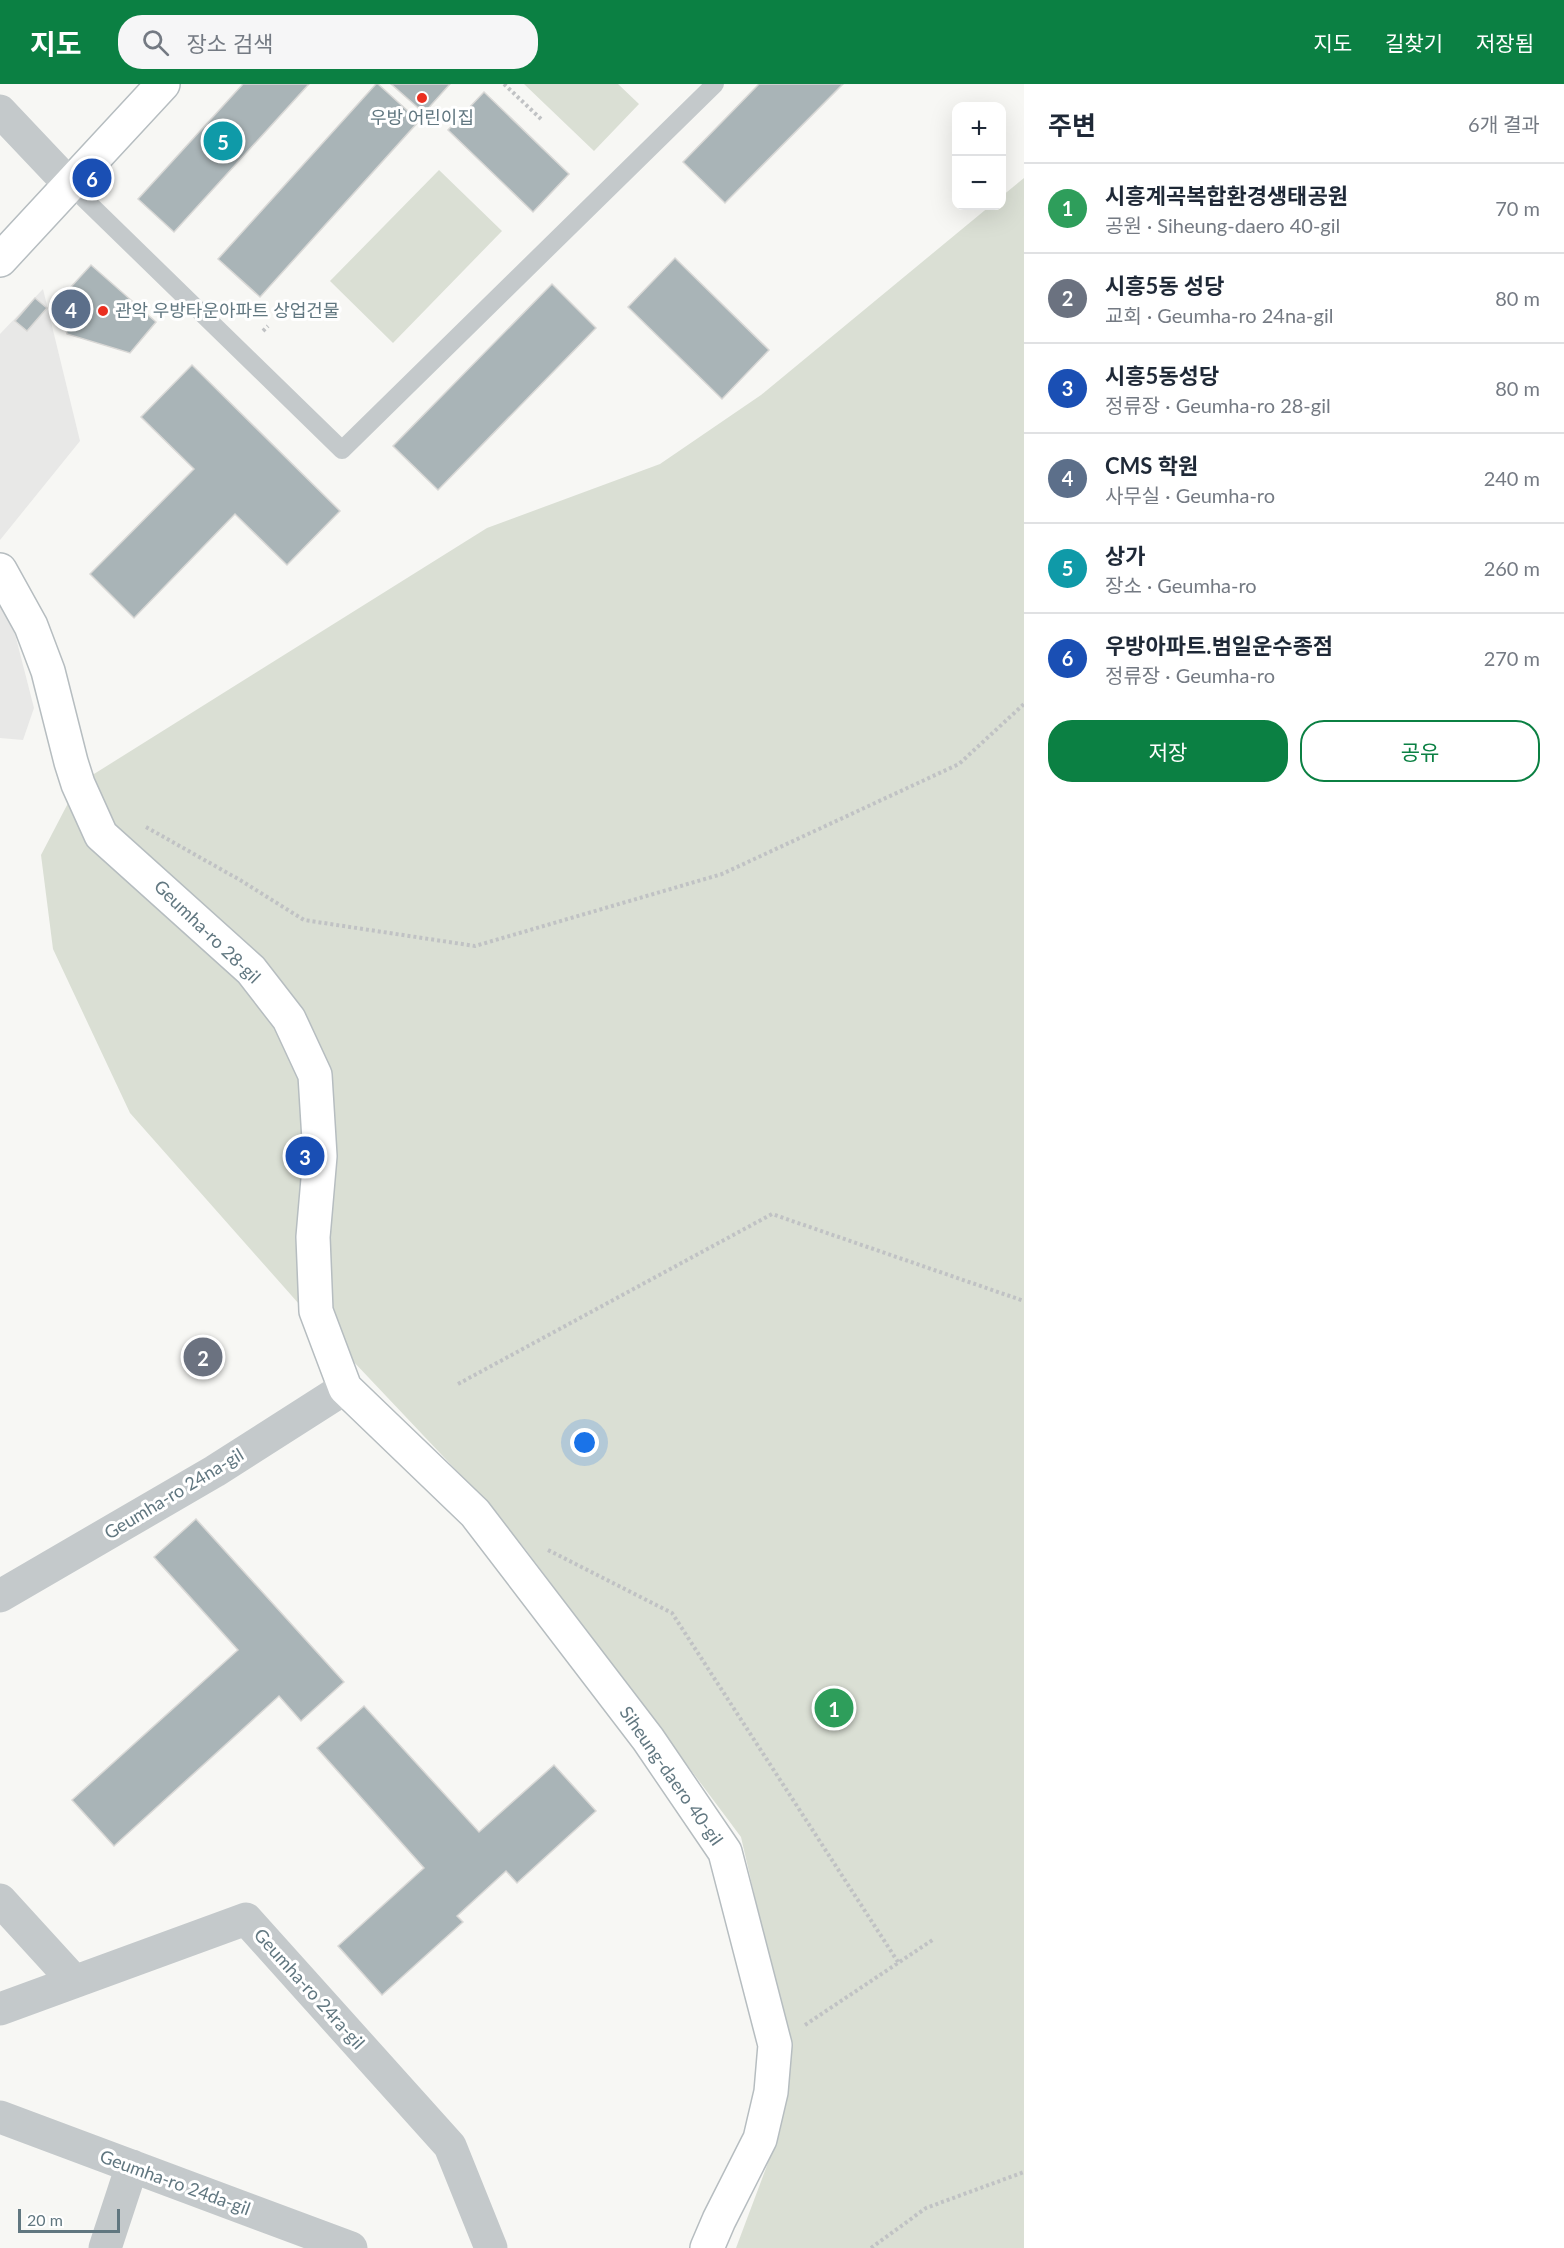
<!DOCTYPE html>
<html lang="ko">
<meta charset="utf-8">
<style>
body{margin:0;font-family:Lato,"Noto Sans KR",sans-serif;background:#f6f6f7;color:#1f2937}
.controls{position:absolute;right:18px;top:18px;display:grid;overflow:hidden;border-radius:12px;box-shadow:0 6px 24px #0002}
.controls button{width:54px;height:54px;display:grid;place-items:center;padding:0;border:0;border-bottom:2px solid #e0e1e3;background:#fff;color:#1f2937;font:30px sans-serif}
.scale{position:absolute;left:18px;bottom:15px;width:102px;box-sizing:border-box;padding-left:6px;border:3px solid #617780;border-top:0;font-size:16px;line-height:21px;white-space:nowrap;color:#617780;-webkit-text-stroke:4px #fff;paint-order:stroke}
.you{position:absolute;left:585px;top:1359px;width:21px;height:21px;margin:-15px;border:4px solid #fff;border-radius:50%;background:#1a73e8;box-shadow:0 0 0 9px #1a73e833}
.badge{display:grid;place-items:center;width:39px;height:39px;border-radius:50%;background:#0b8043;color:#fff;font-size:20px;font-weight:700}
.pin{position:absolute;translate:-50% -50%;border:3px solid #fff;box-shadow:0 2px 6px #0006}
.list{margin:0;padding:0;list-style:none}
h2{display:flex;justify-content:space-between;align-items:center;height:78px;margin:0;padding:0 24px;font-size:26px}
h2 small{font-size:20px;font-weight:400;color:#747a83}
.list li{display:grid;grid-template-columns:39px 1fr auto;gap:18px;align-items:center;box-sizing:border-box;height:90px;padding:0 24px;border-top:2px solid #e0e1e3}
.list b{display:block;font-size:22px;white-space:nowrap}
.list p{margin:0;font-size:20px;white-space:nowrap;color:#747a83}
.list em{font-size:20px;font-style:normal;color:#747a83}
.actions{display:flex;gap:12px;padding:18px 24px}
.actions a{flex:1;padding:14px 0;border:2px solid #0b8043;border-radius:24px;text-align:center;font-size:21px;color:#0b8043}
.actions .main{background:#0b8043;color:#fff}
.icon{flex:none;width:33px;height:33px;fill:none;stroke:currentColor;stroke-width:2;stroke-linecap:round;stroke-linejoin:round}
.map{position:relative;flex:none;width:1024px;height:2164px;overflow:hidden}
header{display:flex;align-items:center;gap:36px;box-sizing:border-box;height:84px;padding:0 30px;background:#0b8043;color:#fff}
header strong{font-size:28px}
nav{display:flex;gap:33px;margin-inline-start:auto;font-size:21px}
.search{width:420px;height:54px;background:#f6f6f7;display:flex;align-items:center;gap:15px;box-sizing:border-box;padding:0 21px;border-radius:24px;color:#747a83;font-size:22px}
main{display:flex}
aside{flex:1;background:#fff}
.map>svg:first-child{display:block}
</style>
<header>
<strong>지도</strong>
<div class="search"><svg class="icon" aria-label="search" viewBox="0 0 24 24"><circle cx="10" cy="10" r="6"/><path d="M15 15l6 6"/></svg>장소 검색</div>
<nav><a>지도</a><a>길찾기</a><a>저장됨</a></nav>
</header>
<main>
<div class="map">
<svg width="1024" height="2164" viewBox="0 0 1024 2164">
<rect width="100%" height="100%" fill="#f7f7f4"/>
<path fill="#e8e8e7" d="M43,205L80,357L0,456V250Z
M0,520L15,550L34,624L23,656L0,654Z"/>
<path fill="#dadfd4" d="M524,0H618L639,20L594,67Z
M439,86L502,147L393,259L330,197Z
M1024,94V2164H736L780,2047L790,1966L741,1753L526,1466L492,1424L299,1220L130,1029L53,865L41,771L78,700L487,444L660,380L761,311L990,122H1002V112Z"/>
<path fill="#a9b4b7" stroke="#d9d8d6" stroke-width="1.5" d="M243,0H309L174,148L138,115Z
M376,0H378L419,37L260,213L218,175Z
M391,0H450L424,29Z
M759,0H843L725,119L683,78Z
M484,8L569,90L533,128L448,46Z
M675,174L769,266L722,315L628,223Z
M91,181L156,238L130,269L67,250L59,216Z
M552,200L596,244L438,406L393,362Z
M35,214L47,224L27,247L15,237Z
M192,281L340,427L287,481L235,430L134,534L90,490L194,385L141,333Z
M196,1435L344,1598L301,1637L279,1612L114,1762L72,1716L238,1566L154,1473Z
M364,1622L479,1748L554,1681L596,1727L517,1799L506,1787L457,1832L463,1838L382,1911L338,1862L424,1784L317,1664Z"/>
<g fill="none" stroke-linecap="round" stroke-linejoin="round">
<defs>
<path id="secondary" d="M0,176L163,0
M0,486L31,542L48,587L71,678L78,700L101,751L251,886L289,935L315,991L320,1072L313,1153L316,1227L345,1304L475,1429L648,1655L725,1768L775,1961L771,2008L760,2055L719,2136L707,2164"/>
</defs>
<use href="#secondary" stroke="#b6bdc0" stroke-width="36"/>
<path stroke="#c0c2c4" stroke-width="4" stroke-dasharray="3 3" stroke-linecap="butt" d="M504,0L541,35
M263,247L268,242
M146,743L240,796L304,836L475,862L722,790L959,680L1024,620
M458,1300L772,1130L1024,1217
M548,1466L672,1529L898,1878
M805,1941L934,1855
M871,2164L926,2124L1024,2088"/>
<path stroke="#c4c9cb" stroke-width="18" d="M70,101L342,366L715,0"/>
<path stroke="#c4c9cb" stroke-width="33" d="M0,27L70,101
M0,1512L215,1387L345,1304
M0,1816L74,1897
M0,1925L246,1835L450,2062L491,2164
M0,2033L351,2164
M105,2164L132,2082"/>
<use href="#secondary" stroke="#fff" stroke-width="33"/>
</g>
<g fill="#ea2f20" stroke="#fff" stroke-width="2">
<circle cx="422" cy="14" r="6"/>
<circle cx="103" cy="227" r="6"/>
</g>
<g text-anchor="middle" stroke-width="6" stroke-linejoin="round" paint-order="stroke">
<g font-size="18" fill="#617780" stroke="#fff">
<text x="422" y="40">우방 어린이집</text>
<text x="115" y="233" text-anchor="start">관악 우방타운아파트 상업건물</text>
</g>
<g font-size="18" fill="#617780" stroke="#fff">
<text transform="translate(207 848) rotate(44)" y="6">Geumha-ro 28-gil</text>
<text transform="translate(174 1410) rotate(-31)" y="6">Geumha-ro 24na-gil</text>
<text transform="translate(671 1692) rotate(55)" y="6">Siheung-daero 40-gil</text>
<text transform="translate(309 1905) rotate(48)" y="6">Geumha-ro 24ra-gil</text>
<text transform="translate(175 2099) rotate(20)" y="6">Geumha-ro 24da-gil</text>
</g>
</g>
</svg>
<div class="controls">
<button>+</button>
<button>−</button>
</div>
<div class="scale">20 m</div>
<div class="you"></div>
<div class="pin badge" style="left:834px;top:1624px;background:#2e9e5b">1</div>
<div class="pin badge" style="left:203px;top:1273px;background:#6b7280">2</div>
<div class="pin badge" style="left:305px;top:1072px;background:#1a4fb4">3</div>
<div class="pin badge" style="left:71px;top:225px;background:#5c6f8a">4</div>
<div class="pin badge" style="left:223px;top:57px;background:#0f9aa8">5</div>
<div class="pin badge" style="left:92px;top:94px;background:#1a4fb4">6</div>
</div>
<aside>
<h2>주변<small>6개 결과</small></h2>
<ul class="list">
<li><span class="badge" style="background:#2e9e5b">1</span><div><b>시흥계곡복합환경생태공원</b><p>공원 · Siheung-daero 40-gil</p></div><em>70 m</em></li>
<li><span class="badge" style="background:#6b7280">2</span><div><b>시흥5동 성당</b><p>교회 · Geumha-ro 24na-gil</p></div><em>80 m</em></li>
<li><span class="badge" style="background:#1a4fb4">3</span><div><b>시흥5동성당</b><p>정류장 · Geumha-ro 28-gil</p></div><em>80 m</em></li>
<li><span class="badge" style="background:#5c6f8a">4</span><div><b>CMS 학원</b><p>사무실 · Geumha-ro</p></div><em>240 m</em></li>
<li><span class="badge" style="background:#0f9aa8">5</span><div><b>상가</b><p>장소 · Geumha-ro</p></div><em>260 m</em></li>
<li><span class="badge" style="background:#1a4fb4">6</span><div><b>우방아파트.범일운수종점</b><p>정류장 · Geumha-ro</p></div><em>270 m</em></li>
</ul>
<div class="actions"><a class="main">저장</a><a>공유</a></div>
</aside>
</main>
